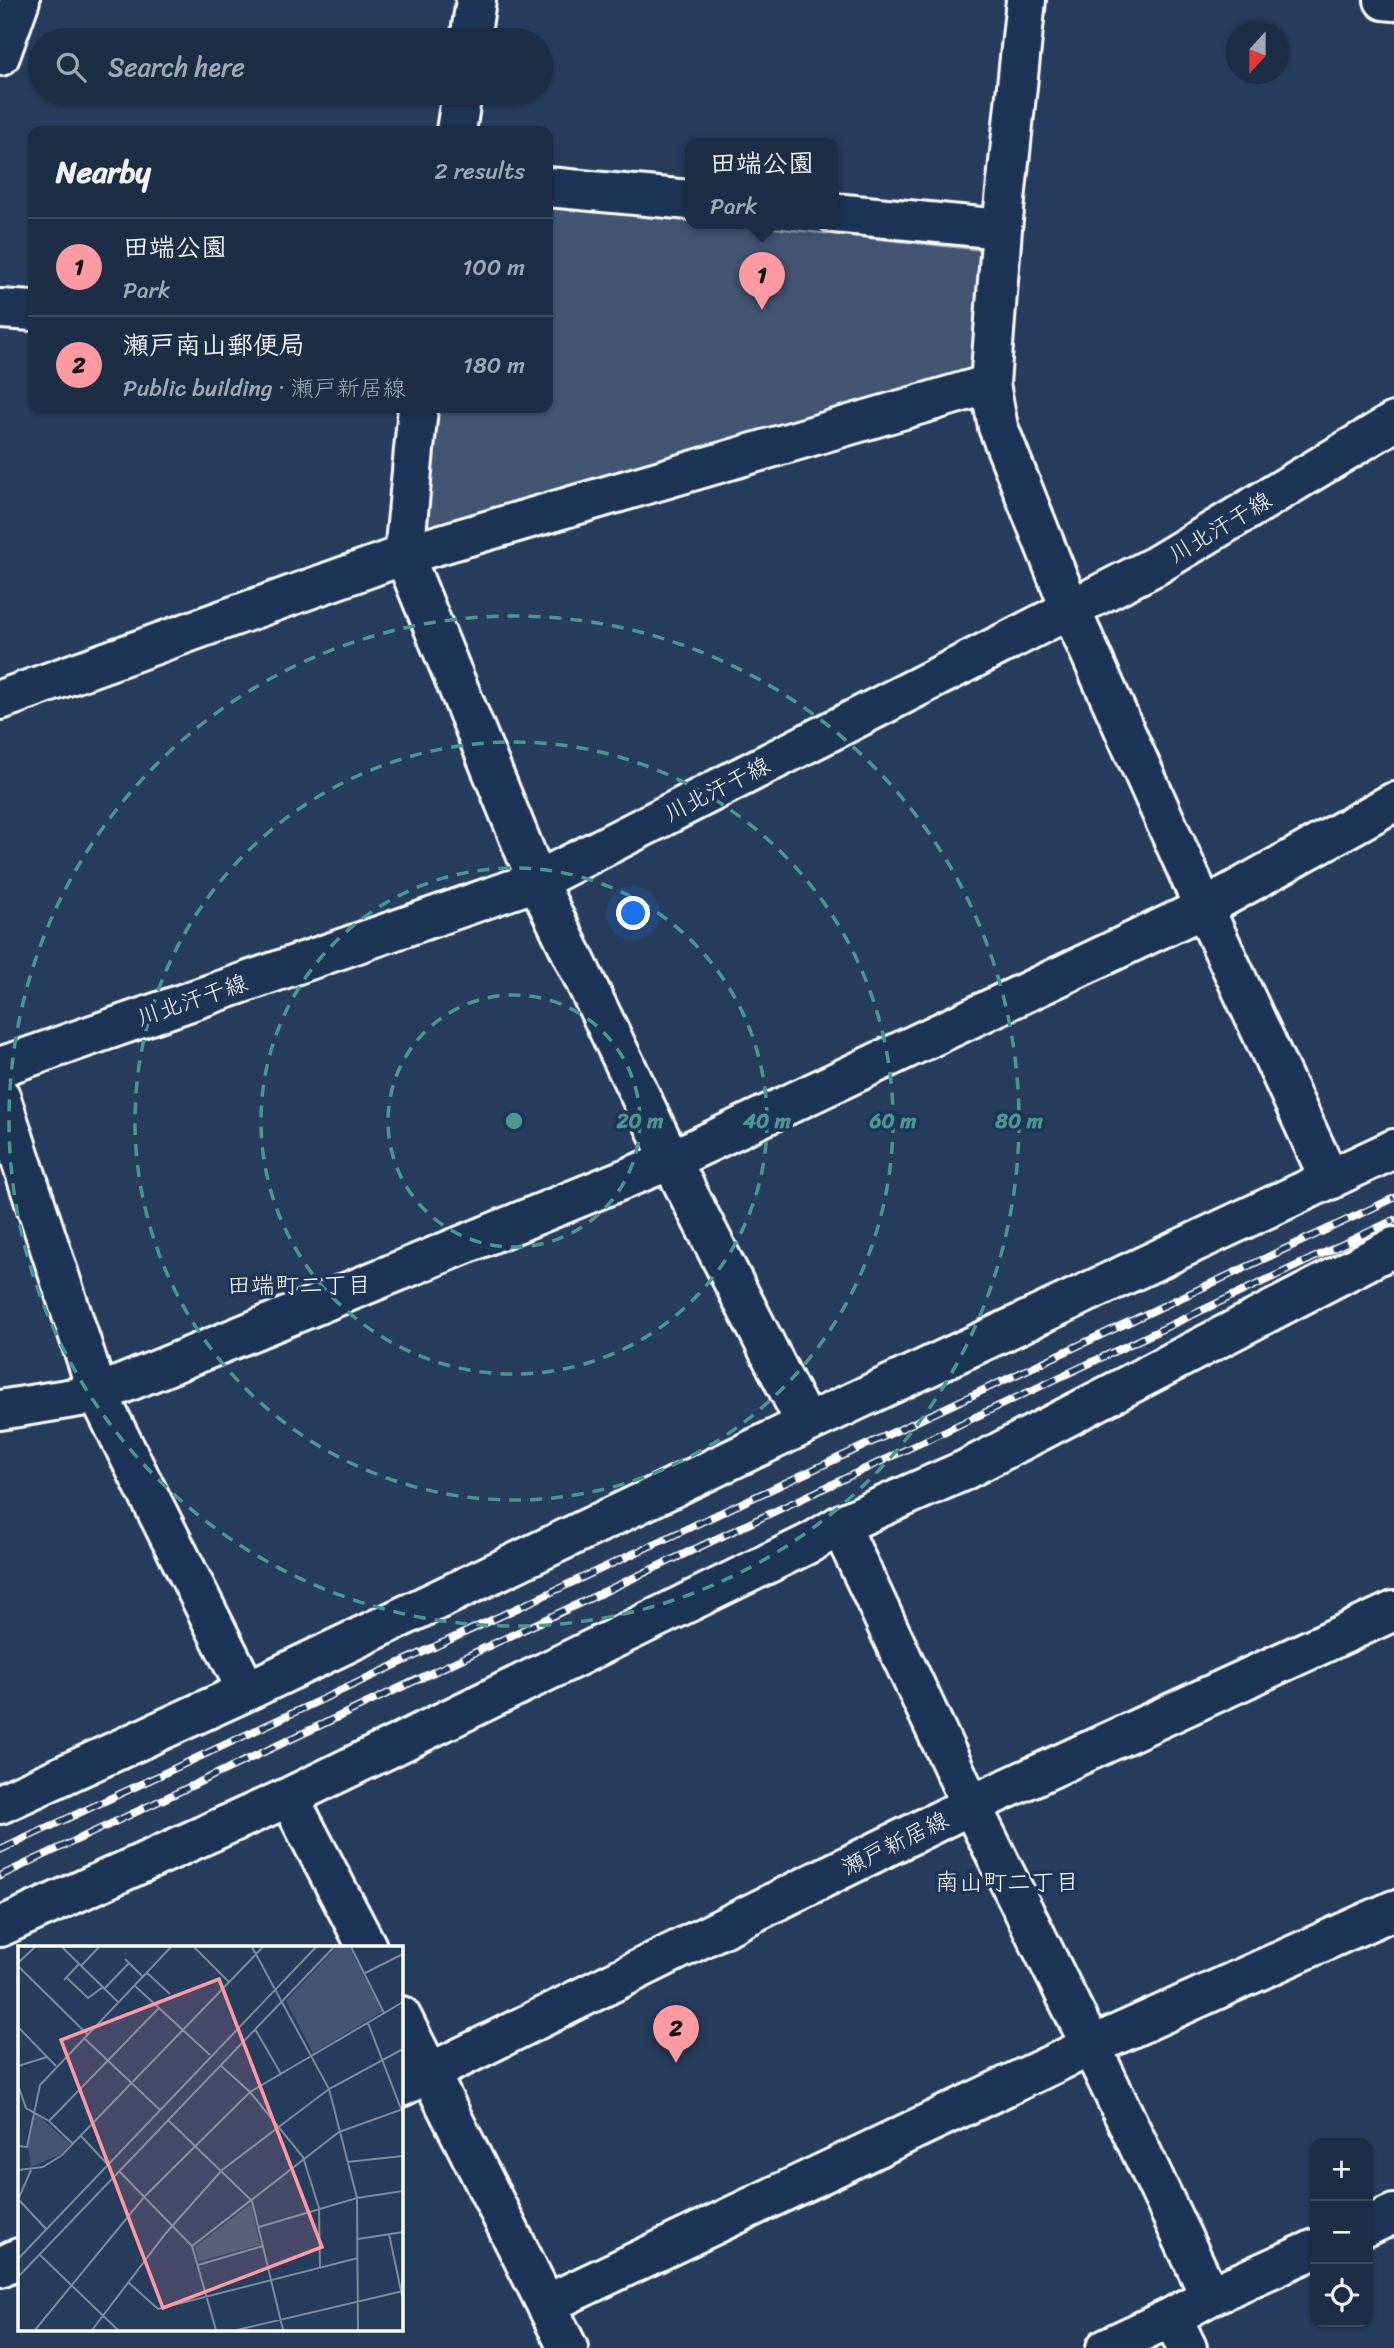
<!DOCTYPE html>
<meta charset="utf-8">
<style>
body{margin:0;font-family:Sriracha,"Klee One",sans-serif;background:#293a51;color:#f1f3f6}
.controls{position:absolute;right:21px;bottom:21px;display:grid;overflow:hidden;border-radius:14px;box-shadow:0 2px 5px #0004}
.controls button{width:63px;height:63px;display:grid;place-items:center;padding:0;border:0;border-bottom:2px solid #3a4a5f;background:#1c2e46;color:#f1f3f6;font:35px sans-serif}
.compass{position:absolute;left:1226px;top:21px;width:63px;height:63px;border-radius:50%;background:#1c2e46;box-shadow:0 2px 5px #0004;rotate:201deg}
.you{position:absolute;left:634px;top:914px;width:24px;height:24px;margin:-18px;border:5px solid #fff;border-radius:50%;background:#1a73e8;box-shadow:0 0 0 10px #1a73e833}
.badge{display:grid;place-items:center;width:46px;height:46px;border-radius:50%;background:#ff9aa2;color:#111;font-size:23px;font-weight:700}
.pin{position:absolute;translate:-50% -58px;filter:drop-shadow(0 2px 4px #0008)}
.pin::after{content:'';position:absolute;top:37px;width:24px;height:21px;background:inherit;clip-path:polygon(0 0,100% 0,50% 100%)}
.popup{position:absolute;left:685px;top:138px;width:154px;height:91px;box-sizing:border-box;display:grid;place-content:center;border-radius:14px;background:#1c2e46;filter:drop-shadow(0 2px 5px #0005);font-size:23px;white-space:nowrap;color:#a0a8b3}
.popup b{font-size:26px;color:#f1f3f6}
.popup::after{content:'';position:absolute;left:50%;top:100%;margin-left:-14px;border:14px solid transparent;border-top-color:#1c2e46}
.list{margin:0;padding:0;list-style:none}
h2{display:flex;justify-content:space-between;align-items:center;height:91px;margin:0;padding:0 28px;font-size:30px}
h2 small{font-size:23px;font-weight:400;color:#a0a8b3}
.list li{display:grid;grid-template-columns:46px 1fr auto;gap:21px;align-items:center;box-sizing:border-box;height:98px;padding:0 28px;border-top:2px solid #3a4a5f}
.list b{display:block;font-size:26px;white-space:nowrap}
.list p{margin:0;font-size:23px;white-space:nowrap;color:#a0a8b3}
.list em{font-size:23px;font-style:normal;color:#a0a8b3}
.icon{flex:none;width:38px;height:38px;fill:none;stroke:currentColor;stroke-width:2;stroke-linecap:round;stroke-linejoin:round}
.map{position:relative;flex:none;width:1394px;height:2348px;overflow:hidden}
.search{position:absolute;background:#1c2e46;box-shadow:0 2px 5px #0004;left:28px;top:28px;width:525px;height:77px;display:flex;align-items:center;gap:18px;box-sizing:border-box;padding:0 24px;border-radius:38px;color:#a0a8b3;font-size:26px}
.panel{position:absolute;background:#1c2e46;box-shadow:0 2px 5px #0004;left:28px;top:126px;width:525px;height:287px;border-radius:14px}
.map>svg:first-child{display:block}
</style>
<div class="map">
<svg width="1394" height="2348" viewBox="0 0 1394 2348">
<rect width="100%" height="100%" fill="#263d5e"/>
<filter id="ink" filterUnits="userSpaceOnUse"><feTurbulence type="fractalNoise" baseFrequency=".0143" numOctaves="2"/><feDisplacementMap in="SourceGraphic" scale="14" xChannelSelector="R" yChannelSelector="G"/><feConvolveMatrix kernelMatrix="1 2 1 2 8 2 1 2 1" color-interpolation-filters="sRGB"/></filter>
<g filter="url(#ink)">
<path fill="#425672" stroke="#a0aab8" stroke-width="2" d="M548,205L690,220V224H735L982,250L973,371L420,536L438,408H548Z"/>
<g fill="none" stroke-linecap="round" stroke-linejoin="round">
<defs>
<path id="minor" d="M1026,0L1002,229L990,384L998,427L1070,608L1204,908L1330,1180
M1384,0L1394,1
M470,40L476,0
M0,56L20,0
M456,131L462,93
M548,187L690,200
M834,213L1002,229
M0,309L33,311
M418,408L404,555L537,881L671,1160L806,1424
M0,700L404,555L990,384
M0,1067L537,881L1155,566L1394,422
M0,1096L98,1394L247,1691
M0,1410L98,1394L671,1160L1204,908L1394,802
M840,1525L971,1805L1091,2046L1210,2296
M289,1797L367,1947
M0,1804L247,1691L806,1424L1394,1149
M0,1927L289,1797L812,1542L840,1525L963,1471L1394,1247
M401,2016L568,2348
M401,2087L971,1805L1394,1611
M1368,2226L1394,2214
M0,2267L19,2258
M547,2304L1091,2046L1394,1910
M1172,2317L1187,2348
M1106,2348L1172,2317L1210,2296L1315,2249"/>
</defs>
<use href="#minor" stroke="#fff" stroke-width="44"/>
<use href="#minor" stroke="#1d3557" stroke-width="38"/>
<defs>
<path id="rail" d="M0,1850L1394,1198
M0,1876L1394,1220"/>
</defs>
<use href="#rail" stroke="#fff" stroke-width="8"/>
<use href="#rail" stroke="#1d3557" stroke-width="5" stroke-dasharray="16" stroke-linecap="butt"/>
</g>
</g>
<g fill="none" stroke="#4b9892" stroke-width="3.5" stroke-dasharray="12 9">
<circle cx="514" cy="1121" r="126"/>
<circle cx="514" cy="1121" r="253"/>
<circle cx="514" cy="1121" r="379"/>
<circle cx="514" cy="1121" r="505"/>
</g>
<g text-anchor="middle" stroke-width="7" stroke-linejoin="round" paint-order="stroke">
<g font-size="23" fill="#fff" stroke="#1d3557">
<text transform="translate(1220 527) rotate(-31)" y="8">川北汗干線</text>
<text transform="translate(717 789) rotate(-27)" y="8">川北汗干線</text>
<text transform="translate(192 1000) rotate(-19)" y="8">川北汗干線</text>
<text transform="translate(895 1843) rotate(-26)" y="8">瀬戸新居線</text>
</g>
<g font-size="24" fill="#fff" stroke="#1d3557">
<text x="299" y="1293">田端町二丁目</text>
<text x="1007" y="1890">南山町二丁目</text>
</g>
</g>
<g transform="translate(18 1946)">
<rect width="385" height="385" fill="#263d5e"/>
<path d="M319,1H331L364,66L295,107L268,55ZM17,166L52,198L43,208L13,221L10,201ZM233,258L242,299L181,315L177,301Z" fill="#425672"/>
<path fill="none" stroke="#7d8b9e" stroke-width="2" d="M44,1L100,56M176,1L211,36M234,1L311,143L339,252L340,384M333,1L366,67M107,13L124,30M0,17L17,1M0,20L69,88M63,20L81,1M128,26L152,48M347,27L385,8M49,32L70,52L85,41M46,34L61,18M116,39L192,109M86,43L111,17M350,77L385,168M0,81L38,120M237,83L263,128M66,92L142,164M202,119L232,146L285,211L301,262L302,321M0,120L29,111M0,139L8,162L31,175L55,198M150,174L234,255L265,384M31,175L141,62M63,190L91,220M0,200L9,201L22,139L153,1M329,216L385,210M0,224L25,221L44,209L245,1M101,225L174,300L198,384M0,254L13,224M1,254L29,284M241,281L339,252L385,245M371,288L385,354M340,293L385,286M174,300L321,186L385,163M22,309L100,384M0,313L298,1M180,319L245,300M0,331L316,1M110,336L140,363L340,312M17,384L127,250L232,146L385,56M74,384L148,287L204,224L311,143L385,103M219,384L385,345"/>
<path fill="#ff9aa2" fill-opacity="0.15" stroke="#ff9aa2" stroke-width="3.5" d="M201,33L304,301L145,362L43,94Z"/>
<rect width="385" height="385" fill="none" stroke="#fff" stroke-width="3.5"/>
</g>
<circle cx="514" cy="1121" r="10" fill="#4b9892" stroke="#1d3557" stroke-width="3.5"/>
<g font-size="21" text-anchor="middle" font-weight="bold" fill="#4b9892" stroke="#1d3557" stroke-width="7" stroke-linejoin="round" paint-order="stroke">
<text x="640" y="1128">20 m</text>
<text x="767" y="1128">40 m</text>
<text x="893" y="1128">60 m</text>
<text x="1019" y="1128">80 m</text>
</g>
</svg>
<div class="controls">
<button>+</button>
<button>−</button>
<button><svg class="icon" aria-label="locate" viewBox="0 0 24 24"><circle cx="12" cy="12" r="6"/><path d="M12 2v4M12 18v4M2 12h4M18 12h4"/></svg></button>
</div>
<svg class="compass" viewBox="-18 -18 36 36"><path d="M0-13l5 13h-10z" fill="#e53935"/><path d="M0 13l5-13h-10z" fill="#a0a8b3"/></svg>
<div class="you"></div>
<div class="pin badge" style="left:762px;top:310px">1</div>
<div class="popup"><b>田端公園</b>Park</div>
<div class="pin badge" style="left:676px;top:2063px">2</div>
<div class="search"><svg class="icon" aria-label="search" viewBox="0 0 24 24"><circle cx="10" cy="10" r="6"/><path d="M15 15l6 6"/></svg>Search here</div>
<section class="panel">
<h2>Nearby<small>2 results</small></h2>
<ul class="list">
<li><span class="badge">1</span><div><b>田端公園</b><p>Park</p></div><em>100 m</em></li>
<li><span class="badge">2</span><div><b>瀬戸南山郵便局</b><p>Public building · 瀬戸新居線</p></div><em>180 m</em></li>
</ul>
</section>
</div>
